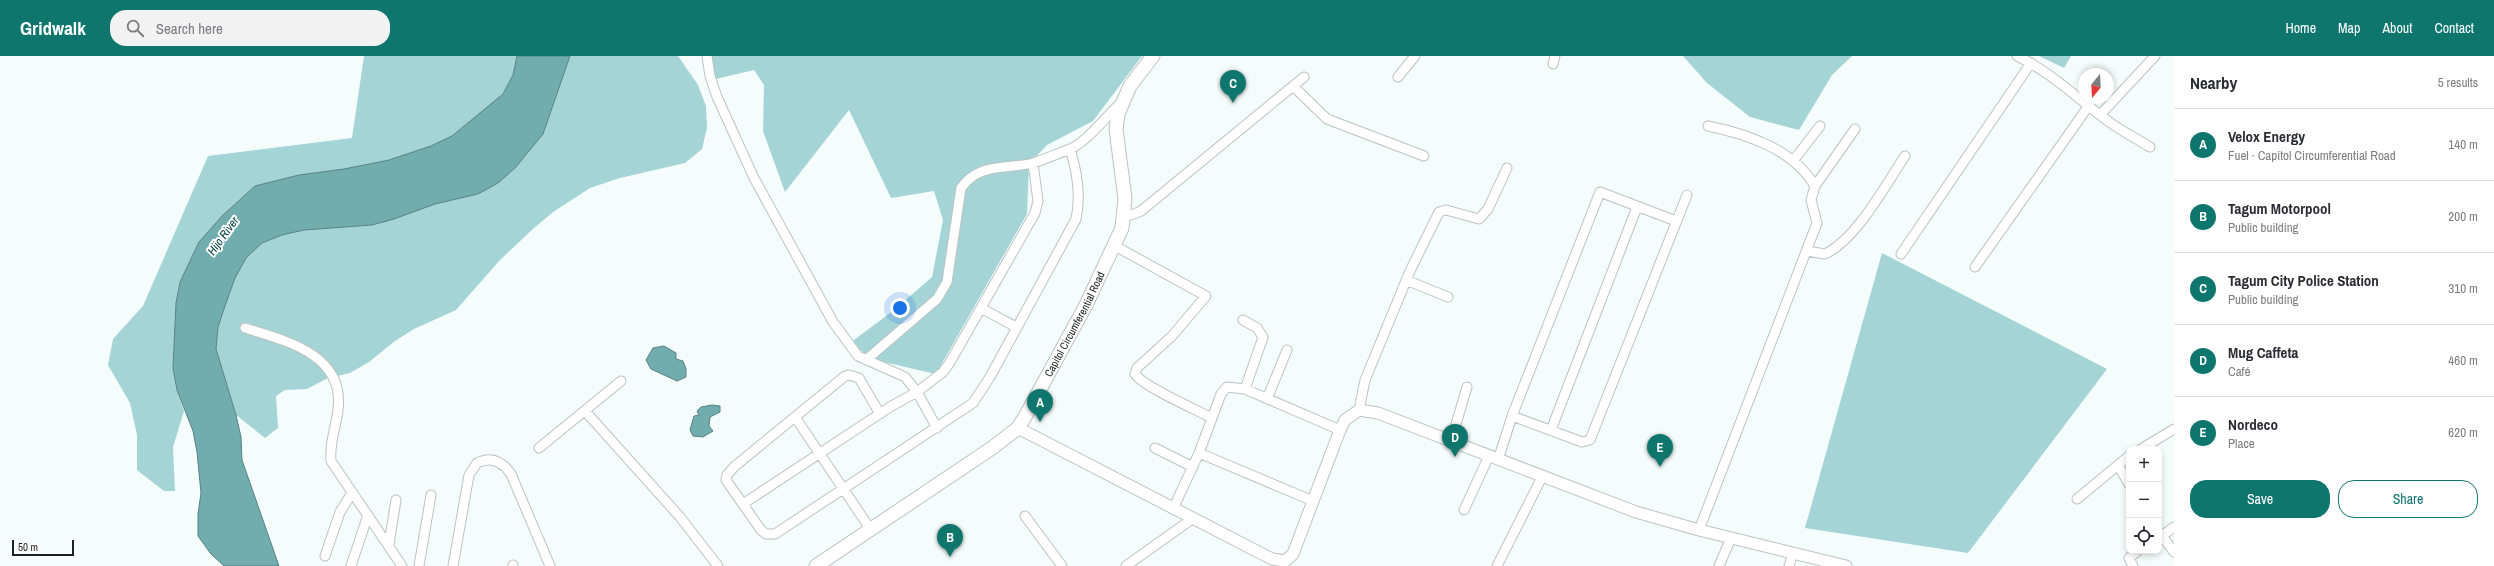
<!DOCTYPE html>
<meta charset="utf-8">
<style>
body{margin:0;font-family:"Archivo Narrow",sans-serif;background:#f2f2f3;color:#2b2b33}
.controls{position:absolute;right:12px;bottom:12px;display:grid;overflow:hidden;border-radius:8px;box-shadow:0 2px 6px #0003}
.controls button{width:36px;height:36px;display:grid;place-items:center;padding:0;border:0;border-bottom:1px solid #e1e1e2;background:#fff;color:#2b2b33;font:20px sans-serif}
.compass{position:absolute;left:2078px;top:12px;width:36px;height:36px;border-radius:50%;background:#fff;box-shadow:0 2px 6px #0003;rotate:198deg}
.scale{position:absolute;left:12px;bottom:10px;width:62px;box-sizing:border-box;padding-left:4px;border:2px solid #1e2021;border-top:0;font-size:11px;line-height:14px;white-space:nowrap;color:#1e2021;-webkit-text-stroke:3px #fff;paint-order:stroke}
.you{position:absolute;left:900px;top:252px;width:14px;height:14px;margin:-10px;border:3px solid #fff;border-radius:50%;background:#1a73e8;box-shadow:0 0 0 6px #1a73e833}
.badge{display:grid;place-items:center;width:26px;height:26px;border-radius:50%;background:#0f766e;color:#fff;font-size:13px;font-weight:700}
.pin{position:absolute;translate:-50% -33px;filter:drop-shadow(0 1px 2px #0008)}
.pin::after{content:'';position:absolute;top:21px;width:14px;height:12px;background:inherit;clip-path:polygon(0 0,100% 0,50% 100%)}
.list{margin:0;padding:0;list-style:none}
h2{display:flex;justify-content:space-between;align-items:center;height:52px;margin:0;padding:0 16px;font-size:17px}
h2 small{font-size:13px;font-weight:400;color:#7c7c81}
.list li{display:grid;grid-template-columns:26px 1fr auto;gap:12px;align-items:center;box-sizing:border-box;height:72px;padding:0 16px;border-top:1px solid #e1e1e2}
.list b{display:block;font-size:15px;white-space:nowrap}
.list p{margin:0;font-size:13px;white-space:nowrap;color:#7c7c81}
.list em{font-size:13px;font-style:normal;color:#7c7c81}
.actions{display:flex;gap:8px;padding:12px 16px}
.actions a{flex:1;padding:9px 0;border:1px solid #0f766e;border-radius:16px;text-align:center;font-size:14px;color:#0f766e}
.actions .main{background:#0f766e;color:#fff}
.icon{flex:none;width:22px;height:22px;fill:none;stroke:currentColor;stroke-width:2;stroke-linecap:round;stroke-linejoin:round}
.map{position:relative;flex:none;width:2174px;height:510px;overflow:hidden}
header{display:flex;align-items:center;gap:24px;box-sizing:border-box;height:56px;padding:0 20px;background:#0f766e;color:#fff}
header strong{font-size:19px}
nav{display:flex;gap:22px;margin-inline-start:auto;font-size:14px}
.search{width:280px;height:36px;background:#f2f2f3;display:flex;align-items:center;gap:10px;box-sizing:border-box;padding:0 14px;border-radius:16px;color:#7c7c81;font-size:15px}
main{display:flex}
aside{flex:1;background:#fff}
.map>svg:first-child{display:block}
</style>
<header>
<strong>Gridwalk</strong>
<div class="search"><svg class="icon" aria-label="search" viewBox="0 0 24 24"><circle cx="10" cy="10" r="6"/><path d="M15 15l6 6"/></svg>Search here</div>
<nav><a>Home</a><a>Map</a><a>About</a><a>Contact</a></nav>
</header>
<main>
<div class="map">
<svg width="2174" height="510" viewBox="0 0 2174 510">
<rect width="100%" height="100%" fill="#f5fcfc"/>
<path fill="#a4d4d6" d="M364,0H517L513,19L503,38L452,80L431,90L389,104L344,113L299,119L255,130L222,160L199,186L180,226L176,247L173,312L177,334L184,355L173,391L175,435H164L137,414V379L130,347L108,309L113,283L143,250L208,100L352,82Z
M570,0H678L698,29L706,50L707,72L702,93L685,107L620,122L590,132L553,156L534,172L500,204L456,254L414,273L395,285L369,306L350,317L328,322L307,333L285,334L276,340L278,372L265,382L236,359L216,293L218,271L225,250L235,222L246,202L262,187L282,179L304,174L372,169L435,148L478,138L498,127L515,112L543,78Z
M708,0H1142L1093,65L1047,89L1029,108L1027,158L936,318L875,304L850,287L894,254L932,221L943,164L934,135L891,142L849,54L785,136L763,75L764,29L754,14L716,23Z
M1683,0H1852L1832,19L1799,74L1750,61L1707,27Z
M2039,0H2071L2064,12Z
M1882,197L2107,313L1968,497L1805,472Z"/>
<path fill="#71acae" stroke="#588284" d="M517,0H570L543,78L515,112L498,127L478,138L435,148L394,163L372,169L304,174L282,179L262,187L246,202L235,222L225,250L218,271L216,293L236,359L241,381L242,404L279,510H224L211,498L198,480V458L201,437L197,396L193,375L177,334L173,312L176,247L180,226L199,186L222,160L255,130L299,119L344,113L389,104L431,90L452,80L503,38L513,19Z
M664,290L676,297V303L683,305L686,313V321L677,325L651,313L646,304L653,292Z
M712,349L720,350V356L710,361L709,370L713,375L703,381L693,380L690,374L694,360L699,359L697,355L701,351Z"/>
<g fill="none" stroke-linecap="round" stroke-linejoin="round">
<defs>
<path id="minor" d="M707,0L710,20L717,41L754,122L833,266L858,300L905,321L917,336L943,316L949,308L1035,157L1038,145L1033,107
M2017,0C2051,16 2078,43 2108,65C2121,75 2136,82 2150,91
M1553,8L1555,0
M1398,21L1415,0
M1293,30L1327,63L1424,100
M2101,58L2155,0
M1793,105L1820,70
M1815,130L1855,73
M1124,159H1131L1141,155L1304,21
M1115,190L1206,240L1172,280L1137,312L1135,318C1142,330 1197,354 1212,362
M1807,195L1825,198C1857,183 1886,128 1905,100
M1901,198L2031,7
M1975,211L2090,48
M1406,224L1448,241
M981,252L1016,271
M1243,264L1257,272L1263,281L1245,333
M245,272C286,285 345,298 338,354C336,371 329,387 331,405L402,510
M866,304L937,243L947,226L961,132C980,106 1005,114 1033,107C1043,104 1059,97 1070,93C1087,86 1107,59 1122,46
M1267,343L1287,294
M1359,354L1365,324L1410,215L1439,156L1446,154L1479,163L1488,153L1507,112
M585,355L680,461L718,510
M880,358L859,322L849,319L845,320L735,410L727,419L726,424L761,474L766,478H775L973,347L990,321L1076,163C1081,140 1077,115 1070,93
M1512,360L1582,386L1590,384L1687,139
M795,361L871,474
M1551,374L1637,151
M1451,385L1467,331
M539,392L621,325
M1155,392L1193,411
M2141,393L2174,373
M1199,397L1313,445
M1498,404L1512,360L1600,136L1676,165
M2118,409L2129,428
M2077,443L2129,400
M743,448L890,351L917,336L937,372
M1173,453L1199,397L1221,338L1227,331L1245,333L1340,374
M1464,454L1489,400
M1025,460L1062,510
M1699,474L1817,167L1811,144L1815,130C1793,93 1747,78 1708,70
M2159,476L2174,496
M2159,482L2174,471
M389,488L396,444
M325,500L340,456L352,437
M513,509V510
M351,510L368,459
M419,510L431,439
M453,510L469,419L477,407C491,400 502,405 511,418L550,510
M1126,510L1192,463
M1497,510L1542,421
M1719,510L1731,482
M1789,510L1793,497
M2133,510L2129,502L2138,495"/>
<path id="tertiary" d="M1018,372L1272,503L1285,505L1293,498L1340,374L1345,364L1359,354L1378,357L1636,456L1699,474L1846,510"/>
<g id="secondary">
<path id="s1" d="M816,510L992,392L1018,372L1026,359L1086,249L1122,172L1125,143L1116,73L1118,58L1130,30L1153,0"/>
</g>
</defs>
<use href="#minor" stroke="#bcc2c2" stroke-width="11"/>
<use href="#tertiary" stroke="#bcc2c2" stroke-width="13"/>
<use href="#secondary" stroke="#bcc2c2" stroke-width="15"/>
<use href="#minor" stroke="#fff" stroke-width="9"/>
<use href="#tertiary" stroke="#fff" stroke-width="11"/>
<use href="#secondary" stroke="#fff" stroke-width="13"/>
</g>
<g text-anchor="middle" stroke-width="4" stroke-linejoin="round" paint-order="stroke">
<g font-size="11" fill="#1e2021" stroke="#fff">
<text dy="4" stroke="none"><textPath href="#s1" startOffset="363">Capitol Circumferential Road</textPath></text>
</g>
<g font-size="12" font-style="italic" fill="#023e40" stroke="#fff">
<text transform="translate(223 180) rotate(-54)" y="4">Hijo River</text>
</g>
</g>
</svg>
<div class="controls">
<button>+</button>
<button>−</button>
<button><svg class="icon" aria-label="locate" viewBox="0 0 24 24"><circle cx="12" cy="12" r="6"/><path d="M12 2v4M12 18v4M2 12h4M18 12h4"/></svg></button>
</div>
<svg class="compass" viewBox="-18 -18 36 36"><path d="M0-13l5 13h-10z" fill="#e53935"/><path d="M0 13l5-13h-10z" fill="#7c7c81"/></svg>
<div class="scale">50 m</div>
<div class="you"></div>
<div class="pin badge" style="left:1040px;top:366px">A</div>
<div class="pin badge" style="left:950px;top:501px">B</div>
<div class="pin badge" style="left:1233px;top:47px">C</div>
<div class="pin badge" style="left:1455px;top:401px">D</div>
<div class="pin badge" style="left:1660px;top:411px">E</div>
</div>
<aside>
<h2>Nearby<small>5 results</small></h2>
<ul class="list">
<li><span class="badge">A</span><div><b>Velox Energy</b><p>Fuel · Capitol Circumferential Road</p></div><em>140 m</em></li>
<li><span class="badge">B</span><div><b>Tagum Motorpool</b><p>Public building</p></div><em>200 m</em></li>
<li><span class="badge">C</span><div><b>Tagum City Police Station</b><p>Public building</p></div><em>310 m</em></li>
<li><span class="badge">D</span><div><b>Mug Caffeta</b><p>Café</p></div><em>460 m</em></li>
<li><span class="badge">E</span><div><b>Nordeco</b><p>Place</p></div><em>620 m</em></li>
</ul>
<div class="actions"><a class="main">Save</a><a>Share</a></div>
</aside>
</main>
